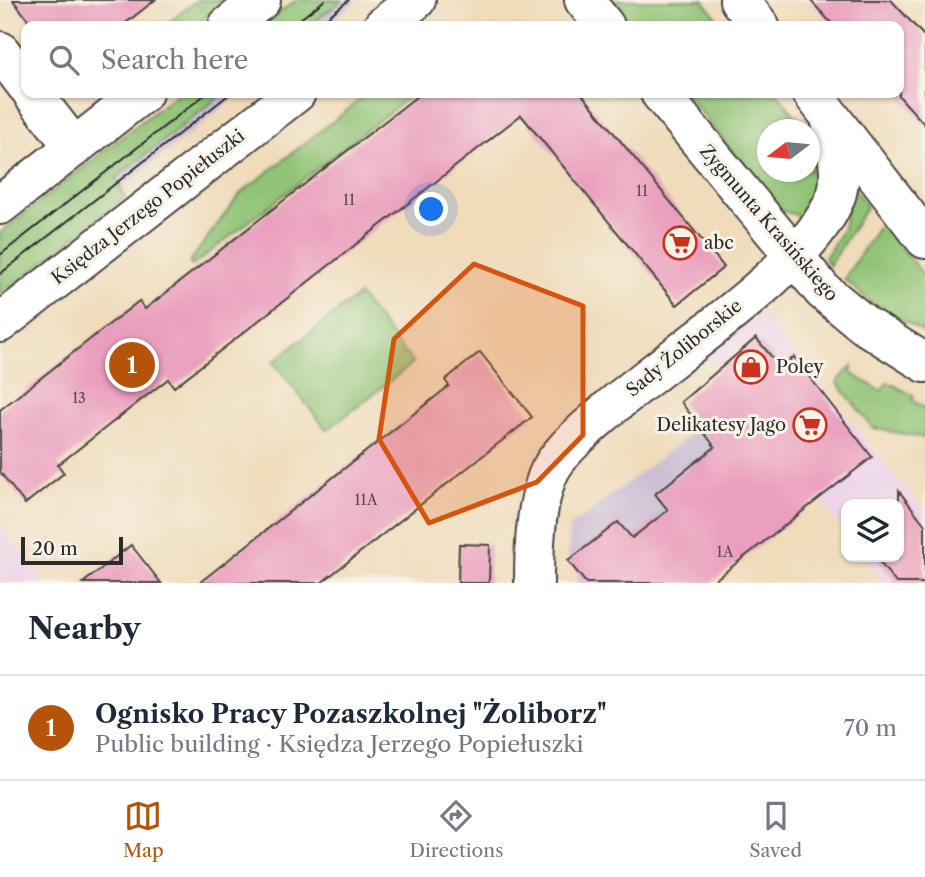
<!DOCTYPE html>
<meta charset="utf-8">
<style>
body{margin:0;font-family:"Libre Caslon Text",serif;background:#f2f2f3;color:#1f2937}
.controls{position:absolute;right:21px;bottom:21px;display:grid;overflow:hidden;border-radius:14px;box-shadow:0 2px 5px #0004}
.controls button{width:63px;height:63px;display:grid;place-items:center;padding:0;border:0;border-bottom:2px solid #e0e1e3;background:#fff;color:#1f2937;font:35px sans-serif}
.compass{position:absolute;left:757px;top:119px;width:63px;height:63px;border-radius:50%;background:#fff;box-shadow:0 2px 5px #0004;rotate:254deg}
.scale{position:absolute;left:21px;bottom:18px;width:102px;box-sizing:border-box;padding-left:7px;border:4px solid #2b2b2b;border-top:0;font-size:19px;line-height:24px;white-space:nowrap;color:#2b2b2b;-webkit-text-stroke:5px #f7f3e8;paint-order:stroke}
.you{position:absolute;left:432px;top:210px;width:24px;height:24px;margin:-18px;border:5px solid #fff;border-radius:50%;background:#1a73e8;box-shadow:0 0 0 10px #1a73e833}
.badge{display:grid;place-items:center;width:46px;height:46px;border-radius:50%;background:#b45309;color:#fff;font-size:23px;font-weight:700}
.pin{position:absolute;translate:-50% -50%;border:4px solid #fff;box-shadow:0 2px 7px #0006}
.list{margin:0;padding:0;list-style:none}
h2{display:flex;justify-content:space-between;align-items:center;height:91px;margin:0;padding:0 28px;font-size:30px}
h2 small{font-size:23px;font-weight:400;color:#747a83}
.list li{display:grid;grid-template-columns:46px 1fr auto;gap:21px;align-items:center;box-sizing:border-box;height:105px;padding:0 28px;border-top:2px solid #e0e1e3}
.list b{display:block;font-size:26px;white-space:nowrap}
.list p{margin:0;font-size:23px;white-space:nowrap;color:#747a83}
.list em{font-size:23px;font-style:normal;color:#747a83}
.icon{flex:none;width:38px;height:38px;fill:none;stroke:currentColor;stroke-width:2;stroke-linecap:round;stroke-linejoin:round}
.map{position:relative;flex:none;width:925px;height:583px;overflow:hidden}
.search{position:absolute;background:#fff;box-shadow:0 2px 5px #0004;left:21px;right:21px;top:21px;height:77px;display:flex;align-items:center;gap:18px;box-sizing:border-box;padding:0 24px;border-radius:14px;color:#747a83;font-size:26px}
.sheet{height:196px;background:#fff}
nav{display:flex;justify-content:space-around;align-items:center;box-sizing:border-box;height:98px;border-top:2px solid #e0e1e3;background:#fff;font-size:19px;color:#747a83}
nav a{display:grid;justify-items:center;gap:4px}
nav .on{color:#b45309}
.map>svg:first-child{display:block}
</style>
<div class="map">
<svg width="925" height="583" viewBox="0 0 925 583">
<rect width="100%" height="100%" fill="#f7f3e8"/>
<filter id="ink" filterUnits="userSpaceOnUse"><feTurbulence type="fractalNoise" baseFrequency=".0143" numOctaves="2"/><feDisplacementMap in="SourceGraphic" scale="14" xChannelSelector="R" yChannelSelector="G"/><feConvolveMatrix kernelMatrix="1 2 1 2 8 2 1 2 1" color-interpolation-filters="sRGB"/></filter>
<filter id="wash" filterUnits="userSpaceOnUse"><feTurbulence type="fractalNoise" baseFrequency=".00686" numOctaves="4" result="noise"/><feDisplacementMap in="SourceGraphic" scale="28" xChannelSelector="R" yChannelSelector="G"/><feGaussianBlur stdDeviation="1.57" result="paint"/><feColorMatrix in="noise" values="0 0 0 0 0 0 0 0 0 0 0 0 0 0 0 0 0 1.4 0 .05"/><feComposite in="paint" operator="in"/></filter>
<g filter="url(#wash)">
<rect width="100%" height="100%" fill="#f0dbba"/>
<path fill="#edd1e9" d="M762,313L925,512V583H885L864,557H899V504H846V533L707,354Z
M0,525L45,583H0Z"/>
<path fill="#ccbfd4" d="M342,0H358L325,26H309Z
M224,93H241L123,187L116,178Z
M718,414L798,516L711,583H577L578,573L568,561L569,527Z"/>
<path fill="#90c374" stroke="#5e7750" stroke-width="2" d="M197,0H228L194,26H164Z
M296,0H342L309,26H262Z
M609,0H703L724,26H631Z
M178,93H224L116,178L125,197L0,296V233Z
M369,93H414L192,266L189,263L240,194Z
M685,93H777L806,129L768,130V172H810V134L828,157V188L802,217L780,210Z
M850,184L867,206L829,266L825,258L843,229Z
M881,223L925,277V333L868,300L844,279Z
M359,295L413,363L327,430L273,362Z
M852,366L851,373L881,391L888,382L914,396L912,400L925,408V438L873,428L837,382Z"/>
<g id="blocks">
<path fill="#ea9fbe" d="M13,0H155L122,26H33Z
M810,0H891L925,37V125L899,96V26H834Z
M421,93H581L724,267L677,305L521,115L174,387L168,379L58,465L64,473L25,504L0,472V410L139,301L145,309Z
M756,338L780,367L794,357L872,457L711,583H586L568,561L618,522L632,538L668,510L655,494L715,447L681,402Z
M480,352L532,417L321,583H199L449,386L445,380Z
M899,491L925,525V583H896L876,557H899Z
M459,544L490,545L489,583H458Z
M131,545L161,583H83Z"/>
</g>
</g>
<g filter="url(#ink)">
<use href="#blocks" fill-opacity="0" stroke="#494540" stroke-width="2"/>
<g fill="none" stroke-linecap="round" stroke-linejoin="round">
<defs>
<path id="street" d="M0,51L26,85
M32,93L74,147
M534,583C534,549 535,510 547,477C556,453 584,431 603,414C662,361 811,267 836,196C844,173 834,141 830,117"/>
<path id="secondary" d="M584,0L605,26
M739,0L760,26
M228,26L261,0
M383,26L416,0
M660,93L823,291L866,326L925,363
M812,93L925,239
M0,205L143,93
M0,323L296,93"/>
</defs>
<use href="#street" stroke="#494540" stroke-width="42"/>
<use href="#secondary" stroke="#494540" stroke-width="42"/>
<use href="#street" stroke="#fff" stroke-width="38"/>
<use href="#secondary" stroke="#fff" stroke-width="38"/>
<path stroke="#2b2b2b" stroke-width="2" d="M291,26L325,0
M316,26L349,0
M0,255L207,93
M0,274L231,93"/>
</g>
</g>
<path fill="#d5540f" fill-opacity="0.2" stroke="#d5540f" stroke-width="5" stroke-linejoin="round" d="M474,264L583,306V435L537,482L429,523L379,439L394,339Z"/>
<defs>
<symbol id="supermarket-ring" viewBox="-11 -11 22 22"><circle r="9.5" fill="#f7f3e8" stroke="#c8321e" stroke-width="1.5"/><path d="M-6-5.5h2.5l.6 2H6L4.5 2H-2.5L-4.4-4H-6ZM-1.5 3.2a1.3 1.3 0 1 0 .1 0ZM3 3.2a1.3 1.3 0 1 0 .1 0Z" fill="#c8321e"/></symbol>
<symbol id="shop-ring" viewBox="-11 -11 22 22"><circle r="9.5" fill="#f7f3e8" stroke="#c8321e" stroke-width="1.5"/><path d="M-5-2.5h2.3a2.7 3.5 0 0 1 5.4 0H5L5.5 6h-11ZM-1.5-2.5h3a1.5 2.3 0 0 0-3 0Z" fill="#c8321e"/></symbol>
</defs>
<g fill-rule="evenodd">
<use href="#supermarket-ring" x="661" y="224" width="38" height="38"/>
<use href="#shop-ring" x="732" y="348" width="38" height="38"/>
<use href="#supermarket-ring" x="791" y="406" width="38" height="38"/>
</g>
<g text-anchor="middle" stroke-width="6" stroke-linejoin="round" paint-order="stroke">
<g font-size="14" fill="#5b4850">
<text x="642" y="196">11</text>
<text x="349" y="205">11</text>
<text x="79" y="403">13</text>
<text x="366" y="505">11A</text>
<text x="725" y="557">1A</text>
</g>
<g font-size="18" fill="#2b2b2b" stroke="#f7f3e8">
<text transform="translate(148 207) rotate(-38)" y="6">Księdza Jerzego Popiełuszki</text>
<text transform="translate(769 223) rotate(49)" y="6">Zygmunta Krasińskiego</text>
<text transform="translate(684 348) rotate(-39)" y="6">Sady Żoliborskie</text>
</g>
<g font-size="18" fill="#2b2b2b" stroke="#f7f3e8" text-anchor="start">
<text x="704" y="249">abc</text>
<text x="776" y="373">Poley</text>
<text x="786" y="431" text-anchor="end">Delikatesy Jago</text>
</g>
</g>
</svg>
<div class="controls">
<button><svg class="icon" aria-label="layers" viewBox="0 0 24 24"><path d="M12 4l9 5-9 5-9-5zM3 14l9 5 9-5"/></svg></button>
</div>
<svg class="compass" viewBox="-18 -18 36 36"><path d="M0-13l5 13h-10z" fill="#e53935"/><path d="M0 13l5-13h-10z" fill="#747a83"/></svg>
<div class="scale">20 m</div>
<div class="you"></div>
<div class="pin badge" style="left:132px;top:365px">1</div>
<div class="search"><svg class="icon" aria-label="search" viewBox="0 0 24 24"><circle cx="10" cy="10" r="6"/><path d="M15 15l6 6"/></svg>Search here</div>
</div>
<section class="sheet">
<h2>Nearby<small></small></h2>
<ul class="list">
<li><span class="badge">1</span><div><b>Ognisko Pracy Pozaszkolnej &quot;Żoliborz&quot;</b><p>Public building · Księdza Jerzego Popiełuszki</p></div><em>70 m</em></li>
</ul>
</section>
<nav>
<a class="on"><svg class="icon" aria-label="map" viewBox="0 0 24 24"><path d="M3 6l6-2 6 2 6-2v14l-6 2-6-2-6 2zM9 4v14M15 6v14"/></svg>Map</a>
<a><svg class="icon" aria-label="directions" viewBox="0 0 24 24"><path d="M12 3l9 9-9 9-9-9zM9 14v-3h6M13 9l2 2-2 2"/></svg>Directions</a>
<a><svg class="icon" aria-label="saved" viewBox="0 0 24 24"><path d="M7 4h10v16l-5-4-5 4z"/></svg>Saved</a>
</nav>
